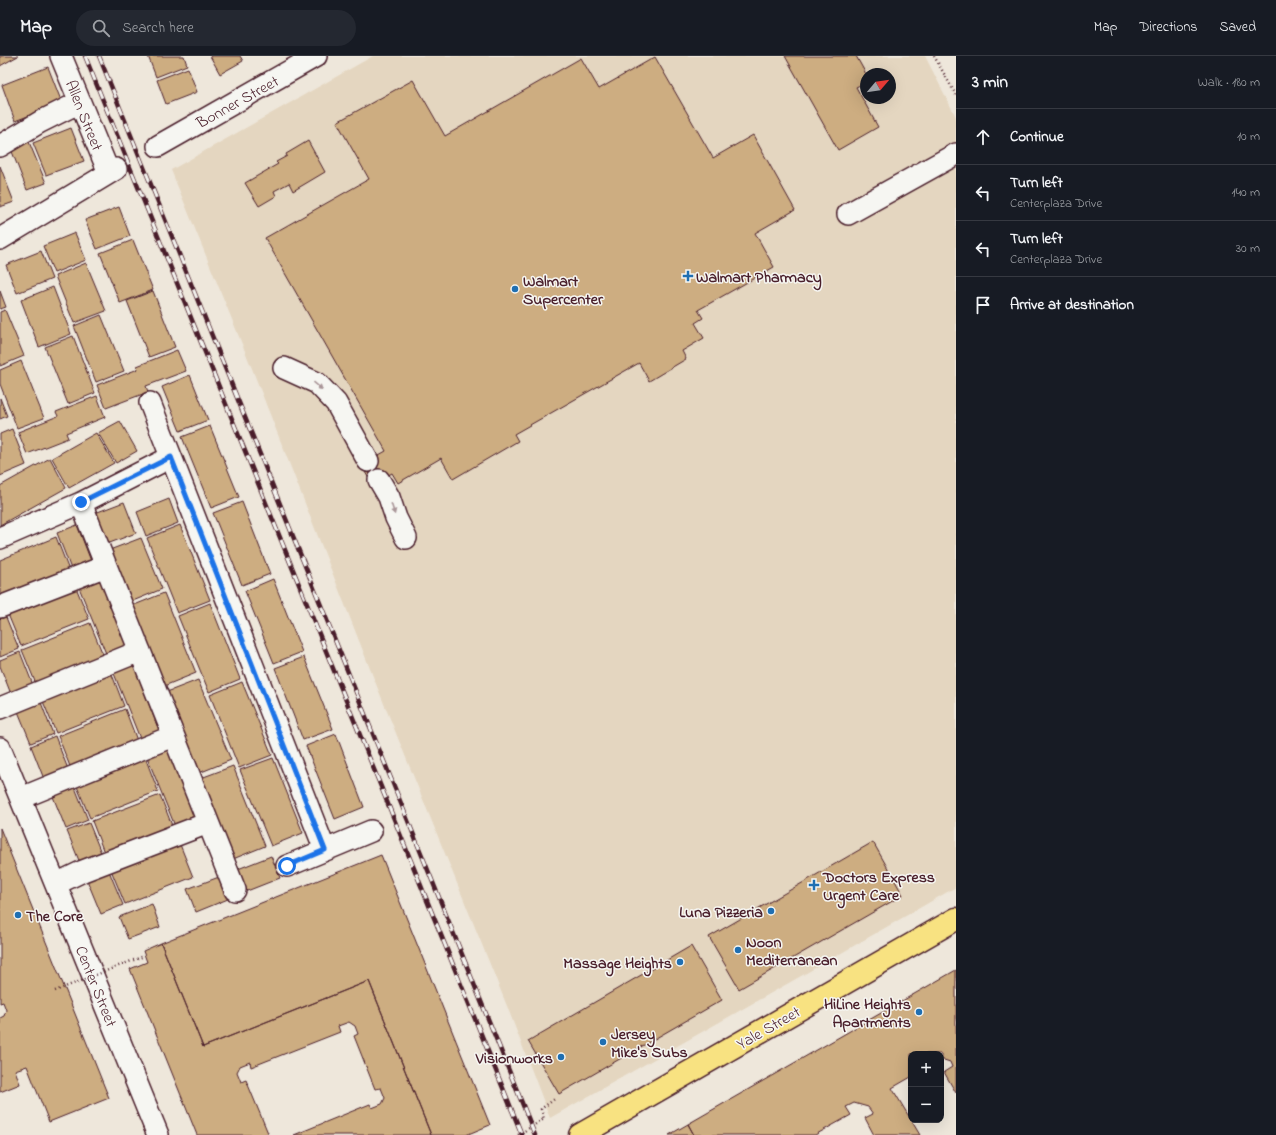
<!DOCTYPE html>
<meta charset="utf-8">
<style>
body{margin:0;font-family:"Indie Flower",sans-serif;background:#242831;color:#f1f3f6}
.controls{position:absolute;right:12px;bottom:12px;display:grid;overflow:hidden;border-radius:8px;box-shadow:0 4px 16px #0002}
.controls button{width:36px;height:36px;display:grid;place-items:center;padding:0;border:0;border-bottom:1px solid #363941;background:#171b24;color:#f1f3f6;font:20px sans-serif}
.compass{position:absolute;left:860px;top:12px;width:36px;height:36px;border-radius:50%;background:#171b24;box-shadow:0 4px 16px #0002;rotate:61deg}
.stop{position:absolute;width:12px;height:12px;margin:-9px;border:3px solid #1a73e8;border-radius:50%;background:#fff}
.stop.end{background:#1a73e8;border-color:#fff;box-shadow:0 1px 4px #0008}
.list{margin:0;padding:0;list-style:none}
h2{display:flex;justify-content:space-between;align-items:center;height:52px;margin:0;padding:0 16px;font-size:17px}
h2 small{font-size:13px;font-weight:400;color:#9ea1a6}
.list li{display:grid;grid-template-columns:26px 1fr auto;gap:12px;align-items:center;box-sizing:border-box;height:56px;padding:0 16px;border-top:1px solid #363941}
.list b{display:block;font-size:15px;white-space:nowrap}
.list p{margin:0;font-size:13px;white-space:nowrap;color:#9ea1a6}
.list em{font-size:13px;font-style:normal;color:#9ea1a6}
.icon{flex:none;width:22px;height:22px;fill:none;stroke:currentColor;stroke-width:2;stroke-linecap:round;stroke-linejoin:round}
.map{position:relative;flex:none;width:956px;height:1079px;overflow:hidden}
header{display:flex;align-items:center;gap:24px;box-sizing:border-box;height:56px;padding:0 20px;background:#171b24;border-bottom:1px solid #363941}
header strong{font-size:19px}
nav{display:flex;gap:22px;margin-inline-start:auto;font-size:14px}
.search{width:280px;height:36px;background:#242831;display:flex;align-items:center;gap:10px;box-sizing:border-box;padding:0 14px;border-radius:22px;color:#9ea1a6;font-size:15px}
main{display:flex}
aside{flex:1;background:#171b24}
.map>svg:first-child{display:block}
</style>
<header>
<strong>Map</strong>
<div class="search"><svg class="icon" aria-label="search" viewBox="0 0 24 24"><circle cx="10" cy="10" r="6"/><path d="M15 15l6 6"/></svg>Search here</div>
<nav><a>Map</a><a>Directions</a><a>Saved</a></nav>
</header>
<main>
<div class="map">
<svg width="956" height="1079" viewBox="0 0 956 1079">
<rect width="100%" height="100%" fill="#eee7db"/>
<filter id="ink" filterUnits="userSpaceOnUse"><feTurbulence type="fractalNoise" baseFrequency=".025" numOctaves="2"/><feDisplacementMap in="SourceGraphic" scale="8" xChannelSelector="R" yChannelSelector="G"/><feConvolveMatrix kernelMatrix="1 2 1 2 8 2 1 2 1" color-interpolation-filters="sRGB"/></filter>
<g filter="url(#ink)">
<path fill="#e4d6c0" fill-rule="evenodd" d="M373,0H925L956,61V831L824,907L550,1062L507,950L378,633L251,310L171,114ZM866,18H890V42H866Z"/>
<path fill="#cdad81" stroke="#4a1f2b" d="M0,0H18L0,10Z
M148,0H184L187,9L156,21Z
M210,0H240L243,5L220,18Z
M785,0H856L866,18V26L856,31L878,71L838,94Z
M655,1L713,102L753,79L795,154L755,177L774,211L698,254L703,262L695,267L704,282L682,295L686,303L649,325L639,307L514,378L518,385L453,423L441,402L398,427L392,417L372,428L361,409L386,395L265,182L369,123L337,66L413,24L445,80L581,2L599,33Z
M48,11L62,47L15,65L2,29Z
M188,12L197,36L166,48L157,24Z
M71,72L84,105L46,119L33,87Z
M308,85L325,116L293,135L289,127L274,135L276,140L259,150L245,127L278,108L276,106L287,100L286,98Z
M29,86L46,127L27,134L11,93Z
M0,110L14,146L0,151Z
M119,151L130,180L97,193L85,164Z
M75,177L86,204L54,217L43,190Z
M133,184L153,234L120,247L100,197Z
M41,195L52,223L17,237L6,209Z
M86,207L106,255L74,267L55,220Z
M53,231L71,278L39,291L21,244Z
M0,235L6,251L0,253Z
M153,235L175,291L149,301L127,245Z
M5,254L24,300L0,310V256Z
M101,259L124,315L96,326L74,270Z
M73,280L95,337L68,348L45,291Z
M177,294L186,315L146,330L148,336L106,352L97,329L138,313L137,310Z
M21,305L44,362L17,372L0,328V314Z
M190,319L208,364L180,375L162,331Z
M97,340L105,361L66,377L68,382L27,398L18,376L58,360L56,356Z
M0,342L7,360L0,363Z
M120,365L137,395L116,407L98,377Z
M210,370L239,441L211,452L182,381Z
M12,373L26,409L0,420V378Z
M96,377L114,407L69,432L52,402Z
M50,402L66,432L0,469V430Z
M169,443L178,467L146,480L137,456Z
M124,446L136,477L107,488L95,457Z
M242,446L270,518L242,529L213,457Z
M77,469L91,505L71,513L57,477Z
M180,469L210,544L177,557L147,482Z
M56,481L70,517L0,544V504Z
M141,482L162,533L128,547L107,495Z
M99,521L127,592L107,600L78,529Z
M273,523L302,596L274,607L245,535Z
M75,529L89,563L21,590L7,556Z
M164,537L196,617L164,630L132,550Z
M210,547L240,623L209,636L178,560Z
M5,559L19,593L0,601V562Z
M90,567L104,601L36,628L22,594Z
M20,596L33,629L11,638L0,610V604Z
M304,601L333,673L303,684L275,612Z
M133,607L160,677L141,685L113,615Z
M111,616L124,650L56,677L42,643Z
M198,624L231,704L199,717L167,636Z
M242,626L272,699L239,712L210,639Z
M40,644L53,678L31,687L17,653Z
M125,653L138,687L71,713L58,680Z
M336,678L364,751L335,763L306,690Z
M55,680L68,713L44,723L31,690Z
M168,693L196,762L175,770L147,701Z
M145,701L158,735L90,762L76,728Z
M273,702L303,777L271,790L240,714Z
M233,710L265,790L233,803L201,722Z
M74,729L88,764L66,773L52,738Z
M160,739L173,772L105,799L92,765Z
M89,767L102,799L80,807L67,775Z
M0,772L109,1042L49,1066L27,1010L15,1014L20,1028L0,1036V962L4,960L6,954L3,946L0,947Z
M179,786L193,821L125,848L111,814Z
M873,786L903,839L739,933L709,881Z
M381,799L490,1069L466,1079H431L369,925L203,991L161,887Z
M271,800L280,822L247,835L238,813Z
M109,815L123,849L101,858L87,824Z
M219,821L228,843L196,856L187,833Z
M152,848L160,871L128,883L119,861Z
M161,887L203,991L369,925L431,1079H294L370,1048L372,1052L382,1048L385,1042L381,1032L375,1033L354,980L358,978L355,970L349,966L338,970L340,976L251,1011L250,1006L240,1010L237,1016L241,1026L246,1024L268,1077L264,1079H197L130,913L147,906L143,895Z
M691,890L722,944L559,1038L528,985Z
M956,914V1037L944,1016L952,1011L950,1006L941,1003V998H911V1021L892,1032L920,1079H874L865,1062L873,1058L868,1051L854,1047L846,1051L851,1059L815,1079H694L688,1068Z
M688,1068L694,1079H669Z"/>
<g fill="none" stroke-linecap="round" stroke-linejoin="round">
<defs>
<path id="minor" d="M61,0L109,117
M0,90L40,66L80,46
M158,90L316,0
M848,158L956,98
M0,183L116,113
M284,312L317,327L336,347L368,405
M150,347L325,794
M379,424L389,441L396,462L406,482
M81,447L235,834
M0,482L81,447L171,401
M0,551L106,510
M0,652L140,595
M0,692L158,1079
M21,742L173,680
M287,810L371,775
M56,828L83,815L208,767"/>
<path id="major" d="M580,1079L956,863"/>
</defs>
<use href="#minor" stroke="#4a1f2b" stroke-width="24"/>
<use href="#major" stroke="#4a1f2b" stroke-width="25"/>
<path stroke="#4a1f2b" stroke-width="2.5" stroke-dasharray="1 3" stroke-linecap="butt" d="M934,0L956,39
M518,1079L544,1063L541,1053L556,1042"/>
<use href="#minor" stroke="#f6f6f2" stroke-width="21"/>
<use href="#major" stroke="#f8e281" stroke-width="22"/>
<defs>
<path id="rail" d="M85,0L522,1079
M99,0L535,1079"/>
</defs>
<use href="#rail" stroke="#4a1f2b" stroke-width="4.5"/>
<use href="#rail" stroke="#f6f6f2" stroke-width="3" stroke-dasharray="9" stroke-linecap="butt"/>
<path stroke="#4a1f2b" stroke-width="2.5" stroke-dasharray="1 3" stroke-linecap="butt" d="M55,935L144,900"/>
</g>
<defs><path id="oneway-solid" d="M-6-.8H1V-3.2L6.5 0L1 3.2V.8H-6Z"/></defs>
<g fill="#a99598">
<use href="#oneway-solid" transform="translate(318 330) rotate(41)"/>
<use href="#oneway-solid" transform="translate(393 453) rotate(72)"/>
</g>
</g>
<g fill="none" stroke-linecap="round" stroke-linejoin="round" filter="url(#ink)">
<path stroke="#1a73e8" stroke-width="5" d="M81,446L171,401L325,794L287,810"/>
</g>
<g fill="#1f6fb2" stroke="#f6f6f2" stroke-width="1.5">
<path d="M686 214h4v4h4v4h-4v4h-4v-4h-4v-4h4z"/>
<circle cx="515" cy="233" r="4"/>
<path d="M812 823h4v4h4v4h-4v4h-4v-4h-4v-4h4z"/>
<circle cx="771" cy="855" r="4"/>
<circle cx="18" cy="859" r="4"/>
<circle cx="738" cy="894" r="4"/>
<circle cx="680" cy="906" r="4"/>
<circle cx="919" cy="956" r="4"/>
<circle cx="603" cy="986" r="4"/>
<circle cx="561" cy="1001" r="4"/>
</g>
<g text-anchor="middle" stroke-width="3" stroke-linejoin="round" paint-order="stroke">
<g font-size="16" fill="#4a1f2b" stroke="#f6f6f2">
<text transform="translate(237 45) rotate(-29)" y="6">Bonner Street</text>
<text transform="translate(85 59) rotate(68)" y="6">Allen Street</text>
<text transform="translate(97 930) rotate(68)" y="6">Center Street</text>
<text transform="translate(768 971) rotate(-30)" y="6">Yale Street</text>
</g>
<g font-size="16" font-weight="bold" fill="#4a1f2b" stroke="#f6f6f2" text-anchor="start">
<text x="696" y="226">Walmart Pharmacy</text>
<text x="523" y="230">Walmart<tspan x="523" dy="18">Supercenter</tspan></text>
<text x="823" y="826">Doctors Express<tspan x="823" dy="18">Urgent Care</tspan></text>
<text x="763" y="861" text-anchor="end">Luna Pizzeria</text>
<text x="26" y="865">The Core</text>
<text x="746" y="891">Noon<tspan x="746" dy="18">Mediterranean</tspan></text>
<text x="672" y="912" text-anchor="end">Massage Heights</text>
<text x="911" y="953" text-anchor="end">HiLine Heights<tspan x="911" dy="18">Apartments</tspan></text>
<text x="611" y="983">Jersey<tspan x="611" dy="18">Mike's Subs</tspan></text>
<text x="553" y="1007" text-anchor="end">Visionworks</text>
</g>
</g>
</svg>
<div class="controls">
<button>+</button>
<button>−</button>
</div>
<svg class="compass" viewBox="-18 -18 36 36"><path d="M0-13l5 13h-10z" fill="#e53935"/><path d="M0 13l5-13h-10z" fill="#9ea1a6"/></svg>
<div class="stop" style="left:287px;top:810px"></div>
<div class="stop end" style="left:81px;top:446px"></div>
</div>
<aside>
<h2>3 min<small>Walk · 180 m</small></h2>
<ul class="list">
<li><svg class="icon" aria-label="ahead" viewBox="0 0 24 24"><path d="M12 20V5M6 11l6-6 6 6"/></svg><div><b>Continue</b></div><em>10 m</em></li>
<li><svg class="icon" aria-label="left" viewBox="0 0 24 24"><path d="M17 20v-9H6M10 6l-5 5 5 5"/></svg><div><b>Turn left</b><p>Centerplaza Drive</p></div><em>140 m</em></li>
<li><svg class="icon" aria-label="left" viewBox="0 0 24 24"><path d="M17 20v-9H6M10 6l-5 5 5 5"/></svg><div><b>Turn left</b><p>Centerplaza Drive</p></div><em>30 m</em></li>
<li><svg class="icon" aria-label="arrive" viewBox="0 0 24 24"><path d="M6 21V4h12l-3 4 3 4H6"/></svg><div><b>Arrive at destination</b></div></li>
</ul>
</aside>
</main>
